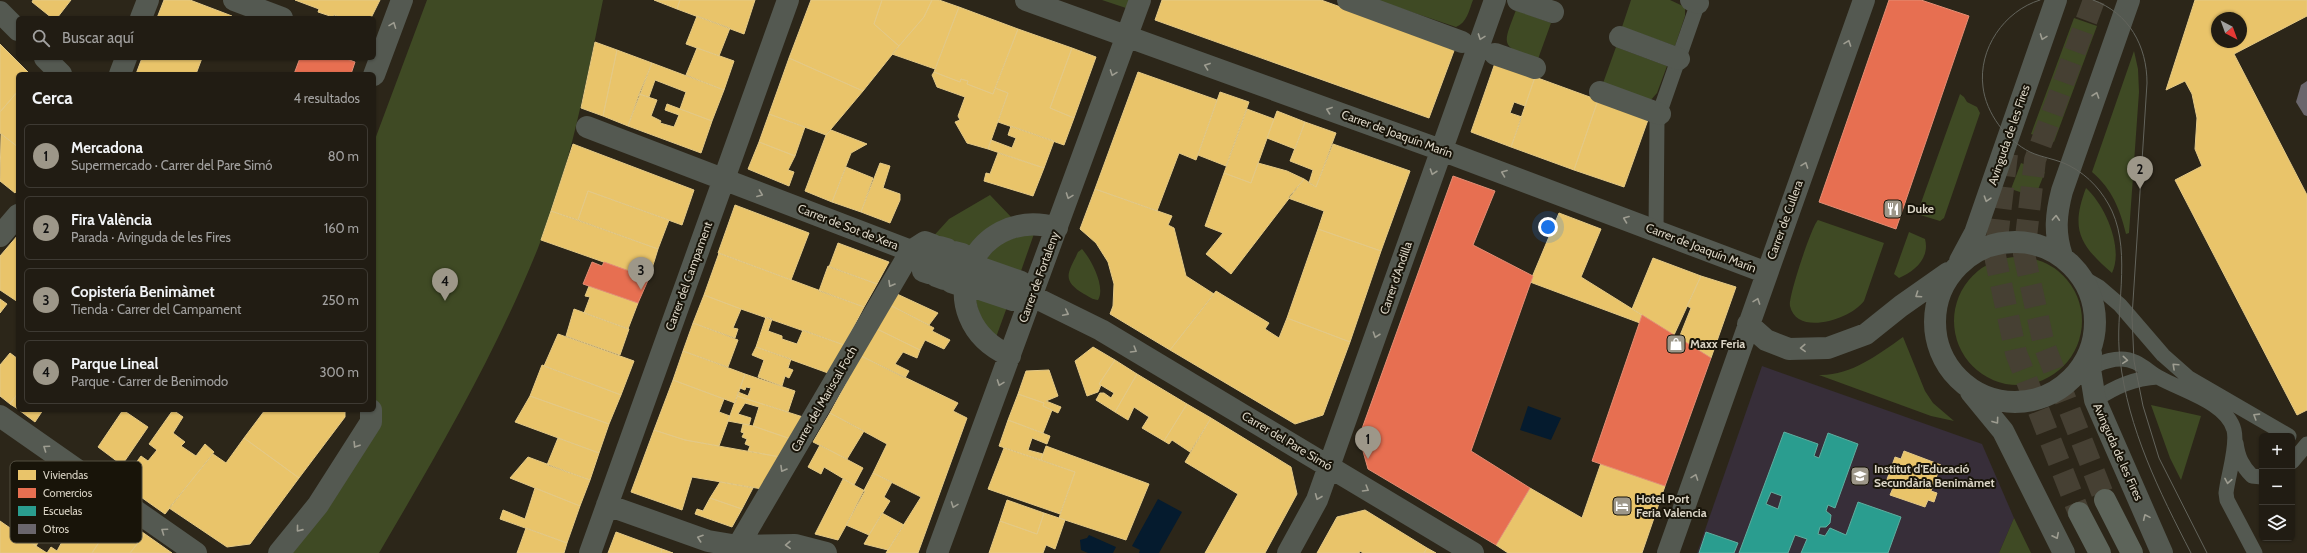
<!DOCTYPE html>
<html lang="es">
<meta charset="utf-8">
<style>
body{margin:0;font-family:Cabin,sans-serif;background:#29251c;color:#f1f3f6}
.controls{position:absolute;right:12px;bottom:12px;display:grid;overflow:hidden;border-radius:6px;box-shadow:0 1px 3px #0004}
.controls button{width:36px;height:36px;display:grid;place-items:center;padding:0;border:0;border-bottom:1px solid #3e3a33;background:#211c13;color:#f1f3f6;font:20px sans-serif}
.compass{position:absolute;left:2211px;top:12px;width:36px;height:36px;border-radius:50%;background:#211c13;box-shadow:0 1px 3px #0004;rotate:139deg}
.you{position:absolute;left:1548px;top:227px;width:14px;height:14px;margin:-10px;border:3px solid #fff;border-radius:50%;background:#1a73e8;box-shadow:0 0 0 6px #1a73e833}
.badge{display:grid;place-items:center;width:26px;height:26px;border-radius:50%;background:#9d9789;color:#111;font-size:13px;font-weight:700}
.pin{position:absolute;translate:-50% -33px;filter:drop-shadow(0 1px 2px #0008)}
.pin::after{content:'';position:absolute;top:21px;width:14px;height:12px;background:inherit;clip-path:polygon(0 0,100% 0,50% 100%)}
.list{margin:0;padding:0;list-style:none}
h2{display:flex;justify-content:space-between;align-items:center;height:52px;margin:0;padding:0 16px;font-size:17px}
h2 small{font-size:13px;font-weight:400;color:#a2a1a0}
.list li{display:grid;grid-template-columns:26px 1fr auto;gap:12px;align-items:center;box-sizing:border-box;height:64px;margin:0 8px 8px;padding:0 8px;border:1px solid #3e3a33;border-radius:6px}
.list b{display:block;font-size:15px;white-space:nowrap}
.list p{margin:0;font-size:13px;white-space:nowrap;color:#a2a1a0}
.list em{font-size:13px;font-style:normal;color:#a2a1a0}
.icon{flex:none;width:22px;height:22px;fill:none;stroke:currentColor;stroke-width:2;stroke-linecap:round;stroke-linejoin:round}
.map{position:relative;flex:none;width:2307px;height:553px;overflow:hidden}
.search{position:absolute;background:#211c13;box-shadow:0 1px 3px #0004;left:16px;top:16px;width:360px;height:44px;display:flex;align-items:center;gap:10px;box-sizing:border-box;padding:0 14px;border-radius:6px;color:#a2a1a0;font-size:15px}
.panel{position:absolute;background:#211c13;box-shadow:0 1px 3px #0004;left:16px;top:72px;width:360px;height:340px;border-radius:6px}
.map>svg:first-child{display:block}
</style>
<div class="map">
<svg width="2307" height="553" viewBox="0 0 2307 553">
<rect width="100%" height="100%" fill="#2c2619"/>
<path fill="#372e39" d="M1762,366L1982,444L2014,518L1999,553H1697Z"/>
<path fill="#3f4a24" d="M427,0H603C586,83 570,169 538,248C495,355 437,454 379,553H287L379,409L374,395V142Z
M1102,0H1132L1129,9Z
M1376,0H1473C1469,10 1467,23 1456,27Z
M1631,0H1670L1685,7V16L1675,46L1622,27Z
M1516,10L1551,23L1538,59C1500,46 1502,47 1516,10Z
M2074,18L2097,26L2054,142L2031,134Z
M1616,47L1667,66L1657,93L1650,101L1602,86Z
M2134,51L2138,69L2139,92L2129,233L2126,234C2120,209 2112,189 2092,172Z
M1960,94L1964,97L1967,102L1977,107L1980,113L1944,218L1940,221L1917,214Z
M2021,163L2045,172L2035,197L2011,189Z
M2086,188C2105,205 2124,248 2112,273C2080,245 2070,230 2086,188Z
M990,195L1013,219L968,254L930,240L949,219Z
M1818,220L1884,243L1864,301C1851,319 1797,337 1790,306C1788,297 1812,225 1818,220Z
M1035,231L1021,271L986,259L1000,243Z
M1909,232L1925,239C1930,258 1915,271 1899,278L1894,274Z
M1082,249C1091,259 1106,287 1098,300C1093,300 1088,296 1084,294C1060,280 1069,272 1078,252Z
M1954 321a64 64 0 1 1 128 0a64 64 0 1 1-128 0Z
M974,294L1007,307L995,340L983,327Z
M1903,337L1925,391L1933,403L1954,421L1931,416L1819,375C1850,376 1878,355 1903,337Z
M2151,405L2201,416L2181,480L2170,458Z
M2014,518L2031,553H1999Z"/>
<path fill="#051b2e" d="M1528,406L1561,418L1551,440L1520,430Z
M1158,499L1182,512L1159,553H1139L1140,550L1132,546Z
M1089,535L1116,547L1113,553H1088L1081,550L1080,540L1087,538Z"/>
<path fill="#e9c46a" stroke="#e4c985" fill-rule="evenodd" d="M33,0H71L57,18H52L32,2Z
M164,0H190L232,16L231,18H157Z
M295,0H380L371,18H343L334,15L333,17L318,12L319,9Z
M654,0H680L677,9Z
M680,0H755L744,34L677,9Z
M811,0H882L874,24L899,46L863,91L789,58Z
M882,0H932L924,17L899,46L874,24Z
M932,0H939L959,7L935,69L892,54L924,17Z
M1162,0H1321L1455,48L1429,118L1155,20Z
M2195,0H2307V16L2234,54L2307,195V410L2297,415L2175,180L2202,166L2195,149L2197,118L2192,94L2185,81L2166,90ZM2217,18H2241V42H2217Z
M959,7L1018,29L993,94L967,84L968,81L961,79L960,82L934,72Z
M697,16L730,28L719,56L686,44Z
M1018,29L1072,48L1050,108L1074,118L1064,145L998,122L1008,93L995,88Z
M595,42L617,50L603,116L581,108Z
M0,44L30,74H18V91L0,112Z
M697,48L734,61L724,90L686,75Z
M1072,48L1096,57L1074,118L1050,108Z
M617,50L652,63L628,126L603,116Z
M142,58H202L196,74H136Z
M789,58L863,91L826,135L769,114Z
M652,63L724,90L712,121L680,109L686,92L655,80L649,97L639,94Z
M1495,63L1535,77L1525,106L1514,102L1510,113L1522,117L1511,147L1471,132Z
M934,72L960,82L961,79L968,81L967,84L993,94L995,88L1008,93L988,149L967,143L955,122L960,120L958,116L965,97L937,87L932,75Z
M1138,72L1217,100L1196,160L1179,153L1157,211L1095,189Z
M1535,77L1598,100L1574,170L1511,147Z
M18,91V147L0,133V112Z
M1220,92L1249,102L1226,166L1198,155Z
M639,94L657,100L651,116L661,121L660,123L674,127L679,115L665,110L667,104L712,121L701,153L628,126Z
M1598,100L1649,117L1624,187L1574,170Z
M1247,109L1274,119L1251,183L1224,173Z
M1277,111L1305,122L1295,149L1267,138Z
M769,114L805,127L795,156L759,142Z
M1305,122L1336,133L1316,187L1309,183L1313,170L1290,161Z
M1011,126L1054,141L1044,168L988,149L991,140L1012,148L1016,138L1008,135Z
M831,130L867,144L851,153L832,202L805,191L826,135Z
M1,134L18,147V189L15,193L0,181Z
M759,142L795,156L788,170L794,172L789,186L748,169Z
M573,144L694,190L682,225L588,191L578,220L551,211Z
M1333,144L1410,171L1381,251L1318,229L1324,211L1288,198L1304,179L1316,187Z
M998,153L1044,168L1033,196L984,181L986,173L990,174Z
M880,163L890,166L883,188L900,194V200L890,223L861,212Z
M1258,163L1287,171L1304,179L1231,274L1206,254L1223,233L1205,226L1224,173L1251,183Z
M846,167L873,178L861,212L832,202Z
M1095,189L1172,216L1168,225L1174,228L1186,276L1214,294L1170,350L1110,314L1113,306L1114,284L1108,262L1096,243L1080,229Z
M588,191L669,220L658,249L578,220Z
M735,205L809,233L791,280L718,253Z
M551,211L658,249L649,278L541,240Z
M1559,213L1601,229L1581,277L1642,315L1640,323L1530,282Z
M1318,229L1381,251L1350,342L1287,318Z
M18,235V302L0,290V256Z
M838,243L889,262L877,284L829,267Z
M719,253L864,307L844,345L741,309L704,295Z
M1653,258L1701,276L1674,335L1632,309Z
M828,266L877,284L864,307L819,291Z
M1701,276L1736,287L1711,358L1679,338L1691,308L1687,306Z
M589,286L638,303L628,329L584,313L590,297L585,296Z
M1216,291L1269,323L1265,329L1279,338L1287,318L1350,342L1323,415L1295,424L1170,350Z
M897,294L938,313L929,325L890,305Z
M704,295L741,309L733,328L738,329L735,338L693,323Z
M0,299L7,304L0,313Z
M890,305L934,328L932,331L950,340L944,349L925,340L920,350L877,329Z
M574,309L629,329L620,355L566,336Z
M766,317L772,319L768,331L782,336V339L797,344L803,330L844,345L828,373L756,347Z
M693,323L738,340L728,367L683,351Z
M877,329L920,350L917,358L903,352L895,364L909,371L905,378L861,356Z
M558,334L634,361L621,395L544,366Z
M756,347L791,359L788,368L793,370L789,378L785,376L782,386L758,377L764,360L752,355Z
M1093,347L1115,360L1099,384L1101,385L1098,392L1087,396L1075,361Z
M683,351L745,374L735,403L673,380Z
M10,353L18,359V393L10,404L0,396V365Z
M861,356L958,403L953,411L967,418L918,553H886L921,497L873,473L887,444L830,413Z
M1115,360L1137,374L1115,412L1096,400L1100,393H1104L1111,398L1114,393L1099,384Z
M542,365L621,395L609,424L530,396Z
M1049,370L1058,396L1046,401L1061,407L1058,413L1043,406L1044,403L1018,394L1026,371Z
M745,374L795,391L788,412L737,396L738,392L748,396L751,388L746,387L745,390L740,388Z
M1137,374L1187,404L1164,441L1142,428L1149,417L1134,407L1128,420L1115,412Z
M673,380L724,399L719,412L730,416L719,446L685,440L654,430Z
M18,393V409L10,404Z
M1018,394L1044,403L1043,406L1052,410L1043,433L1008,420Z
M530,396L609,424L599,453L515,422Z
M737,396L803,417L791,439L753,426L759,407L745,403L738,414L751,418L749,425L728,421Z
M1187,404L1211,418L1190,452L1172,440L1169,444L1164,441Z
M19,410H43L35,422Z
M123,410L148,427L122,465L98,447Z
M173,410L183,417L173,433L185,442L181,446L196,456L205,444L214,452L165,514L121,483L141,456L148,461L157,450L149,444Z
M265,410H345V417L299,478L244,438Z
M830,413L864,431L847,459L813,442Z
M1211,418L1291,467L1297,494L1265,553H1205L1238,494L1185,462Z
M1008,420L1050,436L1047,444L1032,438L1028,450L1043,454L1041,460L999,446Z
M743,424L753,426L791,439L780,457L748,451L750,446L745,444L747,439L742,437L744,433L741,432Z
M654,430L685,440L780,457L762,489L692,477L682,510L631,492Z
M244,438L299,478L250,544L227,547L169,508L213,454L226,463Z
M558,438L599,453L590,480L547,465Z
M820,445L863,468L854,485L824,467L821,474L808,467Z
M1046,446L1149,484L1126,540L1059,518L1075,472L1041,460Z
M1004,448L1075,472L1060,514L988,489Z
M1904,451L1941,465L1931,491L1937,493L1934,502L1928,500L1925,507L1890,495L1893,488L1885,485L1895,457L1901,459Z
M528,457L590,480L580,506L510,478Z
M1601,463L1665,486L1642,553H1508L1496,545L1530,488L1582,518Z
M873,473L892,482L884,497L890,501L869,535L846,525Z
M843,479L865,491L838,540L815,534Z
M66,480L117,515L92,553H47L51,547L57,551L64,538L48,527L36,546L26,539Z
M720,482L753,488L742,509L710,498Z
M535,488L580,506L567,543L500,519L503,510L525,519Z
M710,498L742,509L732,527L695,514L697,509L703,511Z
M1007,500L1044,513L1037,534L1000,521Z
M1365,510L1427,548L1424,553H1363L1360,551L1359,553H1317L1337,517Z
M882,513L904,525L888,550L864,544Z
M1044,513L1065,520L1055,549L1046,545L1043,553H989L1000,521L1037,534Z
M117,515L145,534L130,553H92Z
M0,521L36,546L47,553H0Z
M526,528L567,543L564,553H517Z
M616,532L662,549L661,553H608Z
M145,534L172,553H130Z
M1427,548L1436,553H1424Z
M662,549L673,553H661Z"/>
<path fill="#e76f51" stroke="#e38d74" d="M1889,0H1921L1969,16L1896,229L1819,202Z
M300,58H344L355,62L351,74H294Z
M1453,176L1495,191L1473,245L1533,276L1471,451L1530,488L1496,545L1368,469L1359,437Z
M592,262L602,266L604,262L649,278L638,303L583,284Z
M1642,315L1711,358L1665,486L1592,461Z"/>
<path fill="#2a9d8f" stroke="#5fae9f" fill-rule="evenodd" d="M1784,432L1818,444L1814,456L1819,458L1828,433L1858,444L1835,508L1828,505L1826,511L1831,515L1830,523L1826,527H1820L1818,534L1825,536L1830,528L1846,535L1858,502L1901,517L1888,553H1801L1807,539L1795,535L1788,553H1739ZM1771,492L1782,496L1778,509L1766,504Z
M1706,532L1738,543L1734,553H1699Z"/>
<path fill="#6a666c" d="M2307,81V116L2304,115L2296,102L2301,85Z"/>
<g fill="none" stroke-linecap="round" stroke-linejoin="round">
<path stroke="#464033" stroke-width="22" stroke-dasharray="22 11" stroke-linecap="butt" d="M2094,0L2035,160L2024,254L2044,345L2105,500
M2007,154L1995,256L2016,353L2079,513"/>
<path stroke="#545951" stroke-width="15" d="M1656,231L1657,120L1699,0
M2080,276L2099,287L2120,305L2163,355L2189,378L2289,436
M2066,384C2083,373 2100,359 2121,359C2137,359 2146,370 2158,377C2180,390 2227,402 2234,430C2238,446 2228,475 2226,493L2227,500L2255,553
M2095,400C2115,387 2134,378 2158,377
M2236,443C2238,457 2242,466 2252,476L2262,477
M2292,462L2307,444"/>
<path stroke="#545951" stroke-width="22" d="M234,0L282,18
M1026,0L1441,150L1767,273
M1348,0L1462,42
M1518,0L1553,12
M1691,0L1698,3
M0,12L18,30
M141,18L148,0
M1620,37L1679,59
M1495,54L1535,68
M45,58L61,74
M120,74L126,58
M374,75L402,0
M1600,92L1660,114
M587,127L911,251
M0,236L18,215
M1935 322a80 80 0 1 1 160 0a80 80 0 1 1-160 0Z
M2062,256C2054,233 2056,214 2062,191L2129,0
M1960,261L1975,233L2056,0
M965,284L1013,300L1032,296
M1748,324L1766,340L1789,349L1828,348L1866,334L1901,306L1948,273
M2091,353L2090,369L2095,400L2162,553
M1010,356C925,318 971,203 1057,228
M1971,392L2003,431L2064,553
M0,416L196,553
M607,505L708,541L738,546L795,545L826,553
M738,546L911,251L925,242L933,245L923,271L929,273L940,247L947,249L936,276L944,279L954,252L962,254L951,282L957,284L968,257L978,267L1021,282L1032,296L1101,330L1473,553
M279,553L318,505L371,422V410
M590,553L788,0
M937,553L1140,0
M1288,553L1317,500L1495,0
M1668,553L1864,0"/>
<path stroke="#5d645a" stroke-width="22" d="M2105,500L2132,553
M2079,513L2100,553"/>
<path stroke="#63645c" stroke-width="1" d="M2040,0C2004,11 1978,49 1983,87C1986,113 2006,140 2030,152C2043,158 2057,159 2070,166C2089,176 2103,192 2112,211C2132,255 2114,313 2120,359C2128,429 2159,491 2191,553
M2093,0C2129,13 2147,46 2147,83L2132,317L2134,361L2143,406L2159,458L2207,553"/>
</g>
<defs><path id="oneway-chevron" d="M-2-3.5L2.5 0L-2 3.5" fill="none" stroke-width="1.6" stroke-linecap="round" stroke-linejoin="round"/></defs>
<g stroke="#9e9d91">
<use href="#oneway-chevron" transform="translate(393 25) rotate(-69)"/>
<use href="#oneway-chevron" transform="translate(1481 37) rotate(110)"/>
<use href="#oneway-chevron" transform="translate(2043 37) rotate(110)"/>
<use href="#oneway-chevron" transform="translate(1848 43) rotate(-70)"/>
<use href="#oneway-chevron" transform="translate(1207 66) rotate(-160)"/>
<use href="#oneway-chevron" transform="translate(1113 73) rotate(110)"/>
<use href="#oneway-chevron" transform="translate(2096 95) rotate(-71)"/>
<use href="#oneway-chevron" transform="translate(1329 110) rotate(-160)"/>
<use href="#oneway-chevron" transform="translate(1805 165) rotate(-70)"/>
<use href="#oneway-chevron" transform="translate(1433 172) rotate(109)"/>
<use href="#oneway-chevron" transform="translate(1504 173) rotate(-159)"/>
<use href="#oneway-chevron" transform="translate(760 194) rotate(21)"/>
<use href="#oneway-chevron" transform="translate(1069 196) rotate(110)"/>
<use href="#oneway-chevron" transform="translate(1987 199) rotate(108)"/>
<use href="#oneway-chevron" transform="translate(2056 218) rotate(-87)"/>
<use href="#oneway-chevron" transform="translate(1626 219) rotate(-159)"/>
<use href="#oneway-chevron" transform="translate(891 284) rotate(120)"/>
<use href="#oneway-chevron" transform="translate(1918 295) rotate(146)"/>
<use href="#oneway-chevron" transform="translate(1757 301) rotate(-70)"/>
<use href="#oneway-chevron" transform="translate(1066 313) rotate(26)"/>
<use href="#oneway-chevron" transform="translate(1376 335) rotate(109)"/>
<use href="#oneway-chevron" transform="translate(1803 348) rotate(178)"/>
<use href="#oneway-chevron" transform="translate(1134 350) rotate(31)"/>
<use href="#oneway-chevron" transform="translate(2125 360) rotate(5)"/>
<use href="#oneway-chevron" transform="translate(2175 366) rotate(-137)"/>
<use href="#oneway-chevron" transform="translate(1000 383) rotate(110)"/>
<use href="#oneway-chevron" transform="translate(2256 416) rotate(-148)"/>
<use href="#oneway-chevron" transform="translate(1996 421) rotate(54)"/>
<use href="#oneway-chevron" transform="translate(356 445) rotate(122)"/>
<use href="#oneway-chevron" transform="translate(46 448) rotate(-145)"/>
<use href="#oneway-chevron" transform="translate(783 469) rotate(120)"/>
<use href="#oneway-chevron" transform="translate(1695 477) rotate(-70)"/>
<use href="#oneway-chevron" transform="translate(2228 481) rotate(100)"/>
<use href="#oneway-chevron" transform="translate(1366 489) rotate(31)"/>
<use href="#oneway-chevron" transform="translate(1318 497) rotate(112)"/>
<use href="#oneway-chevron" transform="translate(954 505) rotate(110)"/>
<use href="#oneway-chevron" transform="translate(2146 517) rotate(-114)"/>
<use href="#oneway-chevron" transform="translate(299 529) rotate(129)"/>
<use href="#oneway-chevron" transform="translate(164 531) rotate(-145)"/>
<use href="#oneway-chevron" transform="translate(2056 536) rotate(64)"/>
<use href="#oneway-chevron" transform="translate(700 538) rotate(-161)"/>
<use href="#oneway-chevron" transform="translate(788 545) rotate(178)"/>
</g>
<defs>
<symbol id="restaurant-square" viewBox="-11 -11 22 22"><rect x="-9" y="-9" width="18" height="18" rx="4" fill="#9d9789" stroke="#181409"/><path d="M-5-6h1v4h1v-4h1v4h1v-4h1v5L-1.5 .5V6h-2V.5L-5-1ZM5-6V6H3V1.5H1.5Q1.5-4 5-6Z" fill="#fff"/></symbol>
<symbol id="shop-square" viewBox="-11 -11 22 22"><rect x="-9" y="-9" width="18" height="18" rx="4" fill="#9d9789" stroke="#181409"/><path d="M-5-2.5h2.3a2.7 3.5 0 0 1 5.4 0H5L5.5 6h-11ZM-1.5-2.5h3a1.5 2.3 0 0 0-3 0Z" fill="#fff"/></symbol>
<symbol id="school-square" viewBox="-11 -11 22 22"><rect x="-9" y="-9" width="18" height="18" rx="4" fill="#9d9789" stroke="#181409"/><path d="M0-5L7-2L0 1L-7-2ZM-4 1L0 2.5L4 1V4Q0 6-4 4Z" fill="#fff"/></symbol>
<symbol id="hotel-square" viewBox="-11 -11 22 22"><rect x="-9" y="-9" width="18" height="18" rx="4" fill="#9d9789" stroke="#181409"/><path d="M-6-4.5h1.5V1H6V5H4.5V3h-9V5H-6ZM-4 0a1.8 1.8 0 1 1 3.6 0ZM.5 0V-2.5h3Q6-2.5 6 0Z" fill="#fff"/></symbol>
</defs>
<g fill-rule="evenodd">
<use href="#restaurant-square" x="1882" y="198" width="22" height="22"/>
<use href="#shop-square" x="1665" y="333" width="22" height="22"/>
<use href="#school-square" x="1849" y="465" width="22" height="22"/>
<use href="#hotel-square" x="1611" y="495" width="22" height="22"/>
</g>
<g text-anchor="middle" stroke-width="4" stroke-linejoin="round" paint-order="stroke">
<g font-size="12" fill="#dad4c5" stroke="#181409">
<text transform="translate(1397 134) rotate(20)" y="4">Carrer de Joaquín Marín</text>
<text transform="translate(2009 135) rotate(-71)" y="4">Avinguda de les Fires</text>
<text transform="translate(1785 220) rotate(-70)" y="4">Carrer de Cullera</text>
<text transform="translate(848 227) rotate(21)" y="4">Carrer de Sot de Xera</text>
<text transform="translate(1701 248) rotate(21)" y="4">Carrer de Joaquín Marín</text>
<text transform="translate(689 276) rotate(-70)" y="4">Carrer del Campament</text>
<text transform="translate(1039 277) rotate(-70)" y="4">Carrer de Fortaleny</text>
<text transform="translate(1396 278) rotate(-71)" y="4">Carrer d'Andilla</text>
<text transform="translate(824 399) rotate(-60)" y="4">Carrer del Mariscal Foch</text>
<text transform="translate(1287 441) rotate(31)" y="4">Carrer del Pare Simó</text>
<text transform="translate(2118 452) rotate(66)" y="4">Avinguda de les Fires</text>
</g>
<g font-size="12" font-weight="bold" fill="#dad4c5" stroke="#181409" text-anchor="start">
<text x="1907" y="213">Duke</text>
<text x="1690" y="348">Maxx Feria</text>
<text x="1874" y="473">Institut d'Educació<tspan x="1874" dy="14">Secundària Benimàmet</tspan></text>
<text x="1636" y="503">Hotel Port<tspan x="1636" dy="14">Feria Valencia</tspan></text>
</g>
</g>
<rect x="10" y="461" width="132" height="82" rx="6" fill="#181409" stroke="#524e41" stroke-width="1"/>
<rect x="18" y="470" width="18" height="10" fill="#e9c46a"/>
<rect x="18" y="488" width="18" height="10" fill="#e76f51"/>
<rect x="18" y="506" width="18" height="10" fill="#2a9d8f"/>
<rect x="18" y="524" width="18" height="10" fill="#6a666c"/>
<g font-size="11" fill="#dad4c5">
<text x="43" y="479">Viviendas</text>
<text x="43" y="497">Comercios</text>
<text x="43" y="515">Escuelas</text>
<text x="43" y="533">Otros</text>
</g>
</svg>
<div class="controls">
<button>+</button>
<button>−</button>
<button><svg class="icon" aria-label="layers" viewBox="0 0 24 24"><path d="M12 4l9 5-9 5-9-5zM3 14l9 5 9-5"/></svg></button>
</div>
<svg class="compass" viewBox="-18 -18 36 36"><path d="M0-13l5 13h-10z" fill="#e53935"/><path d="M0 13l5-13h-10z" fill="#a2a1a0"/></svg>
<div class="you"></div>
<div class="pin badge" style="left:1368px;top:459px">1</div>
<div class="pin badge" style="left:2140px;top:189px">2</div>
<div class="pin badge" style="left:641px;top:290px">3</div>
<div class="pin badge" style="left:445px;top:301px">4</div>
<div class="search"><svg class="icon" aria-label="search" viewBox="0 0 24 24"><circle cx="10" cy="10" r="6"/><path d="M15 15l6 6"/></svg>Buscar aquí</div>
<section class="panel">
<h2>Cerca<small>4 resultados</small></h2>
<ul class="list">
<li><span class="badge">1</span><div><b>Mercadona</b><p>Supermercado · Carrer del Pare Simó</p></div><em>80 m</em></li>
<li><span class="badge">2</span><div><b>Fira València</b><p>Parada · Avinguda de les Fires</p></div><em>160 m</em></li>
<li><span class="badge">3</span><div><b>Copistería Benimàmet</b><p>Tienda · Carrer del Campament</p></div><em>250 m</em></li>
<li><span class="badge">4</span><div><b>Parque Lineal</b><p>Parque · Carrer de Benimodo</p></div><em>300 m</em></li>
</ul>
</section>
</div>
